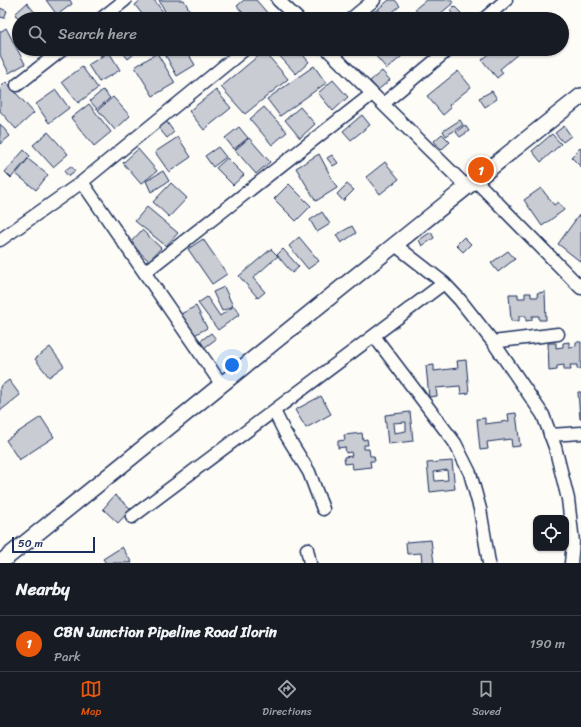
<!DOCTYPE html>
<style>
body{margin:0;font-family:Sriracha,sans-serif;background:#20242c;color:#f1f3f6}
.controls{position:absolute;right:12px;bottom:12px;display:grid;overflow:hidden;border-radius:8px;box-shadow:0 1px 3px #0004}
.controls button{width:36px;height:36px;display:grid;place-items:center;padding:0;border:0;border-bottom:1px solid #363941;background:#171b24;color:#f1f3f6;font:20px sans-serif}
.scale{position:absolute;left:12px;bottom:10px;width:83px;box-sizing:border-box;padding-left:4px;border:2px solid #1b2f5e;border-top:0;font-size:11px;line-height:14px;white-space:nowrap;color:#1b2f5e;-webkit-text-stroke:3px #fdfcf7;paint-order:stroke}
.you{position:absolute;left:232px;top:365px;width:14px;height:14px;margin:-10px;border:3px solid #fff;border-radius:50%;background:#1a73e8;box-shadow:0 0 0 6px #1a73e833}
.badge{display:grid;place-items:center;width:26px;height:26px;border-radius:50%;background:#ea580c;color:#fff;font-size:13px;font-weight:700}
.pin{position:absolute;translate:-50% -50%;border:2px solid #fff;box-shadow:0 1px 4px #0006}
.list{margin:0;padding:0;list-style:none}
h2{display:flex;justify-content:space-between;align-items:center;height:52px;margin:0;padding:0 16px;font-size:17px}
h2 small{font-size:13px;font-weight:400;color:#9ea1a6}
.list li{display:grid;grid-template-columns:26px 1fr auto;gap:12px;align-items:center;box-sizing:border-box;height:56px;padding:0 16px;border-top:1px solid #363941}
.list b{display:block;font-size:15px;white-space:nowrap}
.list p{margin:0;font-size:13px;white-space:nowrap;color:#9ea1a6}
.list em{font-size:13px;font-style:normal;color:#9ea1a6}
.icon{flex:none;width:22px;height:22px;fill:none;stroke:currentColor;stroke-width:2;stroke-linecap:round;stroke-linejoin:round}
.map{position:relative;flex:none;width:581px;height:563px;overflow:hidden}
.search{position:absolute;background:#171b24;box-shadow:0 1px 3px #0004;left:12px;right:12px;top:12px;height:44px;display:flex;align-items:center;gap:10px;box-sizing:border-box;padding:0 14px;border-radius:22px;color:#9ea1a6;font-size:15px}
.sheet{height:108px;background:#171b24}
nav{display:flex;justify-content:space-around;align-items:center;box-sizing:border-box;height:56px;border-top:1px solid #363941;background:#171b24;font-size:11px;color:#9ea1a6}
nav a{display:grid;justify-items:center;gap:2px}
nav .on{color:#ea580c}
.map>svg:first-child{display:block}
</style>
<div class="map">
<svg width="581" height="563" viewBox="0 0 581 563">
<rect width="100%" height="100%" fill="#fdfcf7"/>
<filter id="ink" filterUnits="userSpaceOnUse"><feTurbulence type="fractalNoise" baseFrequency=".025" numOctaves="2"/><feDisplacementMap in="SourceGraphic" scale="8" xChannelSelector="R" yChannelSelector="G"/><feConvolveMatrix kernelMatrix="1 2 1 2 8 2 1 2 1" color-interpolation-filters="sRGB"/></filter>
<g filter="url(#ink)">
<path fill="#c9ccd3" stroke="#1b2f5e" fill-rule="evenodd" d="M46,0H70L72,4L57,15Z
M141,0H154L166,16L161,19H146L135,5Z
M159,0H184L191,13L180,19H169Z
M244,0H256L270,16L267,19H248L237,6Z
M389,0H395L400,6L385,18L378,9Z
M426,0H451L453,3L434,19H423L415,9Z
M27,3L37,15L32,19H19L15,14Z
M454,6L461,13L457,18L450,11Z
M0,8L7,11L4,18L0,17Z
M377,10L380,16L374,19H369L367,15Z
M6,28L25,64L9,73L0,55V32Z
M95,49H109L101,56Z
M120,49H140L128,59Z
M162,49H183L187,56L189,55L195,65L177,76Z
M201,49H213L206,55Z
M279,49H298L309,62L296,74L276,52Z
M381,49H410L387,69L375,55Z
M495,49H516L519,53L500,69L503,73L497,78L482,60Z
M264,51L288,79L245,114L221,87Z
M109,52L120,70L99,82L88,65Z
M157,53L175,83L153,96L135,67Z
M314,66L326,83L280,116L267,99Z
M82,67L98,88L78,103L62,82Z
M382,71L390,80L378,90L370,81Z
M458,71L471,87L449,105L451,108L443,115L427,96Z
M333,80L348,97L333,111L318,93Z
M6,82L34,113L16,129L0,111V88Z
M56,90L69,108L49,123L36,104Z
M103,90L110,98L97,109L90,101Z
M216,90L231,108L204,130L189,111Z
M492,91L497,99L485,107L479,98Z
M113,97L130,116L115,130L98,110Z
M89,104L111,132L94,146L71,118Z
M264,107L287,132L272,145L250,119Z
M300,107L315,124L300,138L285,120Z
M362,115L370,125L351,140L343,131Z
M460,120L463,125L446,136L443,131Z
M166,121L174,132L167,138L158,127Z
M0,124L10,136L0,144Z
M465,125L469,131L460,137L456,132Z
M564,126L571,136L563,142L555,133Z
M239,127L248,138L234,149L225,138Z
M48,132L68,154L53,167L33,145Z
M442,134L450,142L441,150L434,141Z
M552,134L561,144L541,162L532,151Z
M178,137L191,157L169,172L155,152Z
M249,138L270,162L256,174L235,150Z
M218,147L226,157L213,167L205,156Z
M581,147V167L571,157Z
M138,149L157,171L141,184L123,163Z
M24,150L30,156L11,178L5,172Z
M319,154L337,188L316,201L296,168Z
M332,155L338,163L333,166L327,158Z
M227,158L244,175L233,185L216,168Z
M28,159L48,175L36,190L16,174Z
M385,162L399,179L380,194L366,177Z
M71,166L75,171L68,176L64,171Z
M163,171L169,181L151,192L146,181Z
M171,183L187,198L169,217L153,202Z
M289,184L311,206L296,221L274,199Z
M347,184L354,190L343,201L337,194Z
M541,188L554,205L558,202L564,210L542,226L524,200Z
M147,207L178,233L166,246L135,221Z
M322,212L330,224L317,232L310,220Z
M579,215L581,217V262L558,244Z
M352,226L356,233L341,243L336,235Z
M142,230L161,248L149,261L130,243Z
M431,232L434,238L422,246L419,240Z
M299,237L319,261L308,269L289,246Z
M464,237L471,244L463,252L456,245Z
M203,239L227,274L212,284L188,249Z
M271,249L278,256L253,278L265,292L258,298L239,276Z
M283,249L299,267L292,273L277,255Z
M508,251L515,259L498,272L491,263Z
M224,287L233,306L222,311L213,292Z
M545,292L546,320H539V316H532V320L526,321V316H519V321H511L509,294H518V298H525V293H531V297H538L537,293Z
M207,297L220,316L234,306L240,314L218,330L198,303Z
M196,306L207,328L191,337L179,315Z
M211,333L216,339L204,348L199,342Z
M569,342V347L576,346V342H581V369H577V365H570L571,370H564V365L557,366V370L549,371L548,343H556V348L563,347V343Z
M50,347L64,366L49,377L35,359Z
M466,360L469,393L461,394L460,386L436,388L437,396L429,397L426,366L434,365V371L458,368L457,361Z
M9,380L20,395L0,411V387Z
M578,392H581V419H580Z
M321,396L331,414L306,428L295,410Z
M410,412L413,441L388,444L385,415ZM406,422V431L394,433L393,423Z
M516,413L520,446L512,447L511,439L487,442L488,449L480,450L477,419L485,418V424L509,421L508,414Z
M41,417L54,437L19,460L6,440Z
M362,433L363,440L367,439L368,445H364V449H369L370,456H374L375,461H370L371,467L353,469L352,463L345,464L344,457L352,456L351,452L346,453L345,447L338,448V441L345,440L344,435Z
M452,461L455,489L430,492L427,463ZM447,470L448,480L435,481L434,472Z
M115,495L131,509L118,523L103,509Z
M431,540L434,563H422L421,553L407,554L406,542Z
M122,547L132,563H106L103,559Z"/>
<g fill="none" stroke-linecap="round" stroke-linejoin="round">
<defs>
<path id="minor" d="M278,0L298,19
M101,19L125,0
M351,19L374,0
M484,19L506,0
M327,49L467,187
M17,85L63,49
M383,104L449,49
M475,180L581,288
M82,182L222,385
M0,240L82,182L245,49
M394,244L444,283L460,300L493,342L543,415L555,447L568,499L573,542L571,563
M145,272L372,94
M374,336L455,443L470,473L480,509L489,563
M493,342L558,334
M274,411L285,433L309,472L323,509
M550,435L581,433
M132,517L444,283
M307,549L310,563"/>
<path id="major" d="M0,563C194,408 386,250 581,96"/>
</defs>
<use href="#minor" stroke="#1b2f5e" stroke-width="15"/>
<use href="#major" stroke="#1b2f5e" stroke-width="18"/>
<use href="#minor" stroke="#fdfcf7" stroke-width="12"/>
<use href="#major" stroke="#fdfcf7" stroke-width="15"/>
</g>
</g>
</svg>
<div class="controls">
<button><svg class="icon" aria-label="locate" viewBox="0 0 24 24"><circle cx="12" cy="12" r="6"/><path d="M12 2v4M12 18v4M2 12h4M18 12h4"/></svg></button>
</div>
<div class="scale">50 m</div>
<div class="you"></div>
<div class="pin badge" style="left:481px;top:170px">1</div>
<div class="search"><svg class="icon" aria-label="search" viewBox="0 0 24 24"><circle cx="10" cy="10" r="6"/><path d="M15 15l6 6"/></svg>Search here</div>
</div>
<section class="sheet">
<h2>Nearby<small></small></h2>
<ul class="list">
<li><span class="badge">1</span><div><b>CBN Junction Pipeline Road Ilorin</b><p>Park</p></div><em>190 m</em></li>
</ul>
</section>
<nav>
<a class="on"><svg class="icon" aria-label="map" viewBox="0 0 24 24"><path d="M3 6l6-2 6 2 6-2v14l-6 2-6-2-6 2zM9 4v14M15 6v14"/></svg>Map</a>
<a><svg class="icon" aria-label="directions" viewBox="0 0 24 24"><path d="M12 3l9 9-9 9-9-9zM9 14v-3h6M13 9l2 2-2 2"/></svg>Directions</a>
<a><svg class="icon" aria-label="saved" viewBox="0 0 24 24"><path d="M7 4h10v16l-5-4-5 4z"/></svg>Saved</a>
</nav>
